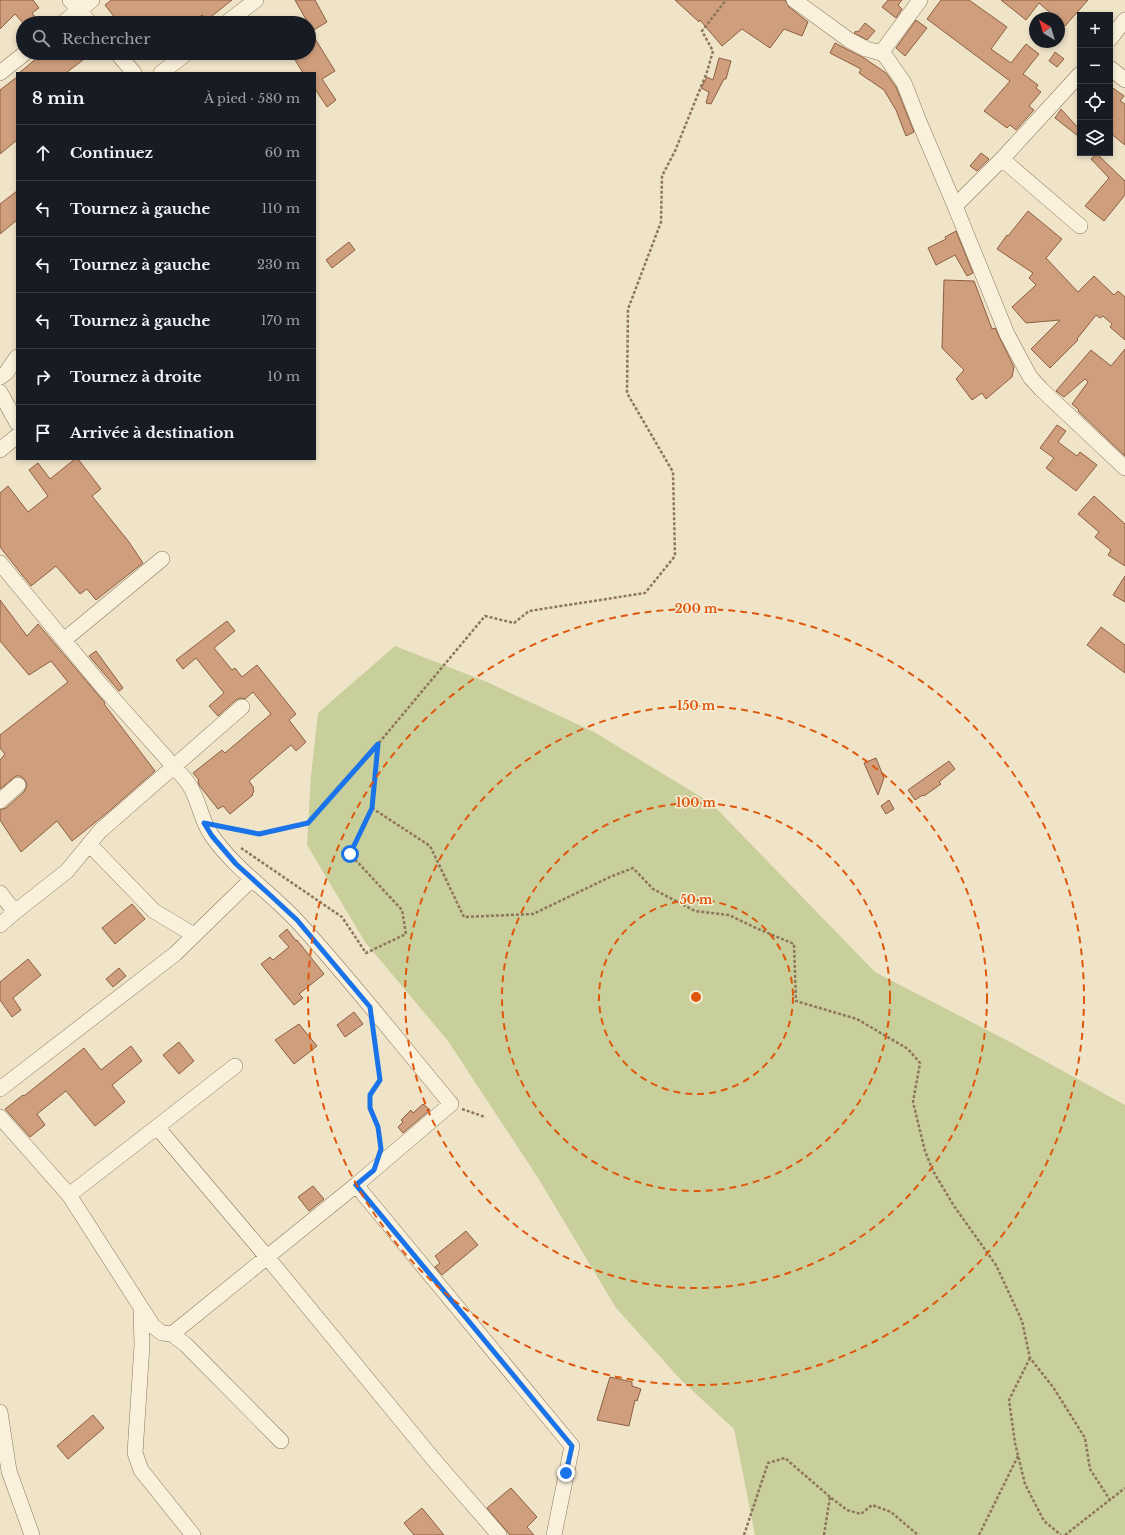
<!DOCTYPE html>
<html lang="fr">
<meta charset="utf-8">
<style>
body{margin:0;font-family:"Libre Baskerville",serif;background:#20242c;color:#f1f3f6}
.controls{position:absolute;right:12px;top:12px;display:grid;overflow:hidden;border-radius:0px;box-shadow:0 2px 6px #0003}
.controls button{width:36px;height:36px;display:grid;place-items:center;padding:0;border:0;border-bottom:1px solid #363941;background:#171b24;color:#f1f3f6;font:20px sans-serif}
.compass{position:absolute;left:1029px;top:12px;width:36px;height:36px;border-radius:50%;background:#171b24;box-shadow:0 2px 6px #0003;rotate:322deg}
.stop{position:absolute;width:12px;height:12px;margin:-9px;border:3px solid #1a73e8;border-radius:50%;background:#fff}
.stop.end{background:#1a73e8;border-color:#fff;box-shadow:0 1px 4px #0008}
.list{margin:0;padding:0;list-style:none}
h2{display:flex;justify-content:space-between;align-items:center;height:52px;margin:0;padding:0 16px;font-size:17px}
h2 small{font-size:13px;font-weight:400;color:#9ea1a6}
.list li{display:grid;grid-template-columns:26px 1fr auto;gap:12px;align-items:center;box-sizing:border-box;height:56px;padding:0 16px;border-top:1px solid #363941}
.list b{display:block;font-size:15px;white-space:nowrap}
.list em{font-size:13px;font-style:normal;color:#9ea1a6}
.icon{flex:none;width:22px;height:22px;fill:none;stroke:currentColor;stroke-width:2;stroke-linecap:round;stroke-linejoin:round}
.map{position:relative;flex:none;width:1125px;height:1535px;overflow:hidden}
.search{position:absolute;background:#171b24;box-shadow:0 2px 6px #0003;left:16px;top:16px;width:300px;height:44px;display:flex;align-items:center;gap:10px;box-sizing:border-box;padding:0 14px;border-radius:22px;color:#9ea1a6;font-size:15px}
.panel{position:absolute;background:#171b24;box-shadow:0 2px 6px #0003;left:16px;top:72px;width:300px;height:388px;border-radius:0px}
.map>svg:first-child{display:block}
</style>
<div class="map">
<svg width="1125" height="1535" viewBox="0 0 1125 1535">
<rect width="100%" height="100%" fill="#f0e4c8"/>
<path fill="#c9cf9b" d="M395,646L487,682L594,732L711,803L875,972L1012,1043L1125,1105V1535H755L734,1429L681,1380L616,1308L538,1178L448,1041L365,942L307,845L311,775L318,713Z"/>
<path fill="#cf9f7d" stroke="#8d5f41" d="M0,0H33L39,8L32,13L40,23H23L15,14L0,29Z
M111,0H232L207,20L202,15L191,23H119L105,5Z
M295,0H315L327,22L312,31L309,23H308Z
M675,0H785L789,7L808,22L802,36L784,29L770,48L742,29L722,46L700,20L699,22Z
M888,0H902L898,5L902,9L896,18L882,7Z
M941,0H969L1007,27L991,49L1011,63L1026,44L1039,54L1023,74L1038,85L1036,88L1041,92L1029,106L1034,110L1016,130L1010,125L1007,128L984,111L1010,81L927,19Z
M1001,0H1088L1065,26L1059,20V18H1056L1039,3L1026,20Z
M916,20L927,28L905,56L896,48Z
M865,23L875,31L867,40L854,33L856,31L858,32Z
M309,29L335,71L322,79L336,100L327,107L315,89V73H303L291,53H309Z
M835,43L864,58L886,73L896,87L914,132L906,136L896,110L884,90L859,73L861,69L830,53Z
M1055,52L1064,59L1057,67L1049,61Z
M43,53H92L66,73H19Z
M719,58L731,61L726,79H724L711,104L706,103L709,92L701,88L707,77L713,80Z
M17,77V140L0,154V90Z
M1110,86L1124,96L1120,101L1125,104V145L1110,133Z
M1061,109L1080,130V134L1078,136L1055,118Z
M981,153L989,159L977,171L970,166Z
M1097,154L1125,181V195L1104,221L1085,206L1109,178L1091,159Z
M17,191V220L0,234V204Z
M1028,211L1062,239L1046,258L1078,292L1094,276L1114,295L1118,291L1125,297V340L1110,327L1112,324L1103,316L1100,318L1096,315L1077,339L1078,340L1050,368L1031,349L1060,320L1026,323L1012,307L1036,285L1029,278L1033,273L997,249L1007,235L1008,236Z
M956,231L973,273L967,276L955,255L936,265L928,248L946,239L945,237Z
M349,242L355,250L332,268L326,260Z
M944,280L974,281L992,329L995,328L1014,367L1012,377L986,399L982,393L972,400L956,379L964,370L942,348Z
M1125,349V456L1078,411L1079,410L1072,404L1088,382L1085,379L1064,397L1056,391L1091,350L1111,366Z
M1057,425L1066,431L1058,442L1077,456L1080,452L1097,465L1076,491L1046,468L1054,458L1040,448Z
M75,459H78L101,489L92,496L129,542L143,563L96,600L87,589L80,594L56,566L31,586L0,547V493L8,486L28,512L48,496L29,470L38,463L50,479Z
M1094,496L1125,524V566L1108,555L1111,550L1095,537L1099,532L1078,514Z
M1125,576V602L1113,595Z
M0,600L27,636L38,624L105,703L104,704L155,771L107,813L72,841L57,821L21,852L0,820V810L6,808L24,792L26,788L27,784L24,779L20,776H16L0,789V760L5,754L0,748V735L68,682L51,661L29,675L0,641Z
M227,621L235,631L214,648L232,670L235,668L242,677L257,665L296,714L289,720L306,742L296,751L291,745L249,781L254,788L253,789L254,792L252,794L253,795L230,814L223,806L218,809L199,785L198,781L199,780L193,773L222,750L225,753L271,714L253,692L245,699L241,698L236,700L218,716L209,706L224,693L196,658L183,669L176,660Z
M1101,627L1125,645V673L1087,645Z
M96,651L123,688L119,691L89,656Z
M876,758L884,778L878,795L864,763Z
M949,761L955,769L939,782L941,784L924,796L923,795L915,800L908,790Z
M889,800L894,809L886,814L881,806Z
M132,904L145,919L115,944L102,928Z
M287,929L296,941L297,940L324,974L299,994L303,998L294,1005L261,964L270,957L273,960L289,947L279,936Z
M28,959L41,975L13,998L21,1010L12,1017L0,1000V982Z
M119,968L126,976L113,987L106,979Z
M354,1012L363,1024L345,1037L337,1025Z
M299,1024L317,1046L294,1064L275,1040Z
M179,1042L194,1061L179,1074L163,1055Z
M131,1046L142,1061L112,1085L125,1102L95,1126L66,1091L37,1114L45,1125L30,1137L5,1109L23,1095L24,1096L84,1048L101,1070Z
M423,1104L430,1110L403,1133L398,1127L403,1122L401,1120L411,1110L413,1113Z
M313,1186L324,1199L309,1211L298,1197Z
M466,1231L478,1245L442,1275L435,1267L440,1263L435,1256Z
M610,1377L632,1382V1386L641,1389L637,1401L635,1400L629,1426L597,1420Z
M93,1415L104,1428L68,1459L57,1446Z
M511,1488L537,1517L527,1527L534,1535H510L487,1508Z
M422,1508L444,1535H414L404,1523Z"/>
<g fill="none" stroke-linecap="round" stroke-linejoin="round">
<defs>
<path id="minor" d="M70,0L90,23
M794,0L849,40L866,49L881,53L886,57L904,83L920,124L955,206L1007,334L1030,377L1041,389L1125,468
M63,23L92,0
M226,23L256,0
M1110,39L1125,20
M117,53L134,73
M881,53L920,0
M1110,68L1125,80
M0,73L25,53
M161,73L187,53
M1002,159L1080,226
M955,206L1002,159L1080,74
M0,377L6,373L17,357
M0,392L17,423
M0,450L17,436
M0,563L101,685L185,779C188,783 191,787 193,792C200,806 202,822 212,836C235,869 270,892 297,921C351,980 400,1043 451,1104L356,1185L172,1334
M64,640L162,559
M0,801L18,785
M89,844L154,911L194,935
M0,893L15,912
M0,925L15,912L67,871L100,831L242,707
M0,1089L175,954L252,879
M0,1117L69,1195L153,1326L162,1333L172,1334L186,1345L281,1441
M157,1127L235,1066
M356,1185L572,1446L554,1535
M69,1195L157,1127L267,1257L434,1460L499,1535
M141,1308L142,1345L135,1453L141,1470L193,1535
M0,1412L9,1471L32,1535"/>
</defs>
<use href="#minor" stroke="#8d765c" stroke-width="16"/>
<path stroke="#8d765c" stroke-width="2.5" stroke-dasharray="3 2" stroke-linecap="butt" d="M372,808L430,846L464,917L533,914L610,877L633,868L653,889L695,911L729,915L756,928L794,944L796,1001L857,1019L908,1049L920,1063L913,1102L925,1151L933,1171L954,1206L996,1265L1022,1321L1030,1358L1053,1387L1085,1438L1090,1469L1110,1500
M222,827L259,834L308,823L378,744L485,616L514,623L529,611L645,593L675,556L673,472L627,393L628,309L661,222L662,176L675,151L707,72L713,51L702,31L726,0
M241,848L342,917L366,953L406,934L402,910L350,854L372,808L378,744
M374,1031L380,1080L371,1095L370,1108L378,1127L381,1147
M462,1109L485,1117
M1030,1358L1009,1400L1015,1443L1025,1484L1044,1521L1061,1535
M744,1535L768,1463L785,1458L830,1497
M824,1535L830,1497L847,1510L861,1514L872,1505L891,1512L918,1535
M979,1535L1018,1456
M1065,1535L1125,1488"/>
<use href="#minor" stroke="#faf1dc" stroke-width="15"/>
</g>
<g fill="none" stroke-linecap="round" stroke-linejoin="round">
<path stroke="#1a73e8" stroke-width="5" d="M350,854L372,808L378,744L308,823L259,834L204,823L212,836L236,864L269,894L297,920L370,1007L380,1080L370,1095V1108L378,1127L381,1149L374,1170L356,1185L572,1446L566,1473"/>
</g>
<g fill="none" stroke="#df570d" stroke-width="2" stroke-dasharray="7 5">
<circle cx="696" cy="997" r="97"/>
<circle cx="696" cy="997" r="194"/>
<circle cx="696" cy="997" r="291"/>
<circle cx="696" cy="997" r="388"/>
</g>
<circle cx="696" cy="997" r="6" fill="#df570d" stroke="#f7eed8" stroke-width="2"/>
<g font-size="12" text-anchor="middle" font-weight="bold" fill="#df570d" stroke="#f7eed8" stroke-width="3" stroke-linejoin="round" paint-order="stroke">
<text x="696" y="613">200 m</text>
<text x="696" y="710">150 m</text>
<text x="696" y="807">100 m</text>
<text x="696" y="904">50 m</text>
</g>
</svg>
<div class="controls">
<button>+</button>
<button>−</button>
<button><svg class="icon" aria-label="locate" viewBox="0 0 24 24"><circle cx="12" cy="12" r="6"/><path d="M12 2v4M12 18v4M2 12h4M18 12h4"/></svg></button>
<button><svg class="icon" aria-label="layers" viewBox="0 0 24 24"><path d="M12 4l9 5-9 5-9-5zM3 14l9 5 9-5"/></svg></button>
</div>
<svg class="compass" viewBox="-18 -18 36 36"><path d="M0-13l5 13h-10z" fill="#e53935"/><path d="M0 13l5-13h-10z" fill="#9ea1a6"/></svg>
<div class="stop" style="left:350px;top:854px"></div>
<div class="stop end" style="left:566px;top:1473px"></div>
<div class="search"><svg class="icon" aria-label="search" viewBox="0 0 24 24"><circle cx="10" cy="10" r="6"/><path d="M15 15l6 6"/></svg>Rechercher</div>
<section class="panel">
<h2>8 min<small>À pied · 580 m</small></h2>
<ul class="list">
<li><svg class="icon" aria-label="ahead" viewBox="0 0 24 24"><path d="M12 20V5M6 11l6-6 6 6"/></svg><div><b>Continuez</b></div><em>60 m</em></li>
<li><svg class="icon" aria-label="left" viewBox="0 0 24 24"><path d="M17 20v-9H6M10 6l-5 5 5 5"/></svg><div><b>Tournez à gauche</b></div><em>110 m</em></li>
<li><svg class="icon" aria-label="left" viewBox="0 0 24 24"><path d="M17 20v-9H6M10 6l-5 5 5 5"/></svg><div><b>Tournez à gauche</b></div><em>230 m</em></li>
<li><svg class="icon" aria-label="left" viewBox="0 0 24 24"><path d="M17 20v-9H6M10 6l-5 5 5 5"/></svg><div><b>Tournez à gauche</b></div><em>170 m</em></li>
<li><svg class="icon" aria-label="right" viewBox="0 0 24 24"><path d="M7 20v-9h11M14 6l5 5-5 5"/></svg><div><b>Tournez à droite</b></div><em>10 m</em></li>
<li><svg class="icon" aria-label="arrive" viewBox="0 0 24 24"><path d="M6 21V4h12l-3 4 3 4H6"/></svg><div><b>Arrivée à destination</b></div></li>
</ul>
</section>
</div>
